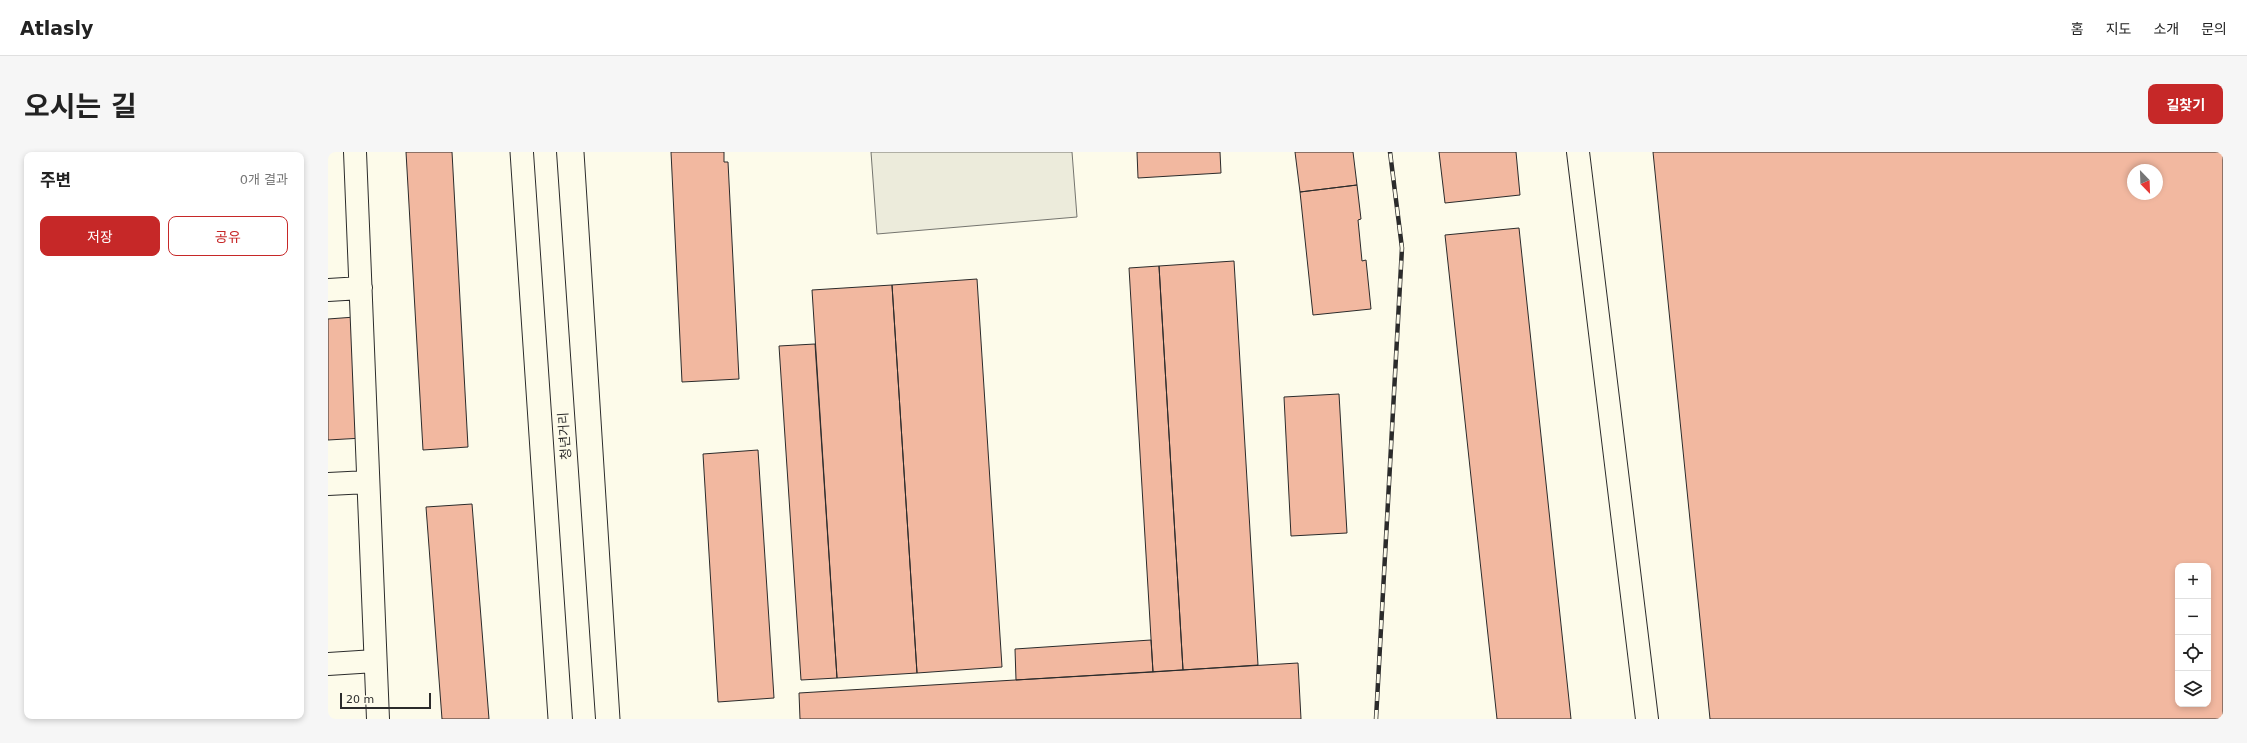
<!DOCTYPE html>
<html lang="ko">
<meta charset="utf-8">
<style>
body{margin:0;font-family:"DejaVu Sans","Noto Sans KR",sans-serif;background:#f6f6f6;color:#222}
.controls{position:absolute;right:12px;bottom:12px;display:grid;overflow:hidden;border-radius:8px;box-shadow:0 2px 6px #0003}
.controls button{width:36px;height:36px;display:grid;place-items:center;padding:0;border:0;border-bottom:1px solid #e0e0e0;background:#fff;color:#222;font:20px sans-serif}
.compass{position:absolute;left:1799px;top:12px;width:36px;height:36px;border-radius:50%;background:#fff;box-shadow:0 2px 6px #0003;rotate:157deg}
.scale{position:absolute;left:12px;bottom:10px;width:91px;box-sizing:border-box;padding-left:4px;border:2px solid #2b2b2b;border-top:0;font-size:11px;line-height:14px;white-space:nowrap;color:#2b2b2b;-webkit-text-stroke:3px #fdfbea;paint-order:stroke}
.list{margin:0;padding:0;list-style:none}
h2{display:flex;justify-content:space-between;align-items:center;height:52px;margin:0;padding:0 16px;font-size:17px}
h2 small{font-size:13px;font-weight:400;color:#767676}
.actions{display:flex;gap:8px;padding:12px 16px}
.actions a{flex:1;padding:9px 0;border:1px solid #c62828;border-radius:8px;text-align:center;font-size:14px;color:#c62828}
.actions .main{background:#c62828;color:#fff}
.icon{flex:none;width:22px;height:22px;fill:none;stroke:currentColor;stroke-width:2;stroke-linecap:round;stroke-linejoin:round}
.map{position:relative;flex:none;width:1895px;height:567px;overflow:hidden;border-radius:8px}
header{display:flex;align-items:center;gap:24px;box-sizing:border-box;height:56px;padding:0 20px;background:#fff;border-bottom:1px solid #e0e0e0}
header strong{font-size:19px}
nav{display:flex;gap:22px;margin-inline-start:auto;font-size:14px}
.intro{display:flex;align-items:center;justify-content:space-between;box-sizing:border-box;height:96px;padding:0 24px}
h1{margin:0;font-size:28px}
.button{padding:10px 18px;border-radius:8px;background:#c62828;color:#fff;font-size:14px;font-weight:700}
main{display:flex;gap:24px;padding:0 24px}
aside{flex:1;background:#fff;border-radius:8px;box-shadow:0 2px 6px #0003}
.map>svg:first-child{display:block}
</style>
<header>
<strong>Atlasly</strong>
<nav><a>홈</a><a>지도</a><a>소개</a><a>문의</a></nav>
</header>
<div class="intro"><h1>오시는 길</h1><a class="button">길찾기</a></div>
<main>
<aside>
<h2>주변<small>0개 결과</small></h2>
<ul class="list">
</ul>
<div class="actions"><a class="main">저장</a><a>공유</a></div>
</aside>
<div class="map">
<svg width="1895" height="567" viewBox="0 0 1895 567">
<rect width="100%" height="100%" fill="#fdfbea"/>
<path fill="#ecebdb" stroke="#74746e" d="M543,0H744L749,65L549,82Z"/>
<path fill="#f2b8a0" stroke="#2b2b2b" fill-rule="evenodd" d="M78,0H124L140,295L95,298Z
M343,0H396V10H400L411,227L354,230Z
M809,0H892L893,21L810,26Z
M967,0H1025L1029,33L972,40Z
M1111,0H1188L1192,43L1117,51Z
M1325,0H1895V567H1382ZM1805,18H1829V42H1805ZM1850,414H1880V552H1850Z
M1029,33L1033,67L1030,68L1034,109L1038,108L1043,157L985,163L972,40Z
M1191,76L1243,567H1169L1117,83Z
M906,109L930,513L855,518L831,114Z
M831,114L855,518L825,520L801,116Z
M649,127L674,515L589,521L564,133Z
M564,133L589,521L509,526L484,138Z
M27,165L35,286L0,288V167Z
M487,192L509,526L473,528L451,194Z
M1011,242L1019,381L963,384L956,245Z
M430,298L446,546L390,550L375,302Z
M144,352L161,567H114L98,355Z
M823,488L825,520L688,528L687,497Z
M970,511L973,567H472L471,541Z"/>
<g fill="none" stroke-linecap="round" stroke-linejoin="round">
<defs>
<path id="minor" d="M27,0L50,567
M1250,0L1319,567
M0,138L33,136
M0,332L40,330
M0,512L47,509"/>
<path id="major" d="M217,0L256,567"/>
</defs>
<use href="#minor" stroke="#2b2b2b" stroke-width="24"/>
<use href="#major" stroke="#2b2b2b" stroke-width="24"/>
<use href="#minor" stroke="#fdfbea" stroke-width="22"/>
<use href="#major" stroke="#fdfbea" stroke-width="22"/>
<path stroke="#2b2b2b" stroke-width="1" d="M182,0L220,567
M256,0L292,567"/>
<defs>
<path id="rail" d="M1048,567L1074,96L1062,0"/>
</defs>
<use href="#rail" stroke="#2b2b2b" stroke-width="4.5"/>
<use href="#rail" stroke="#fdfbea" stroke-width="3" stroke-dasharray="9" stroke-linecap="butt"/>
</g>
<g text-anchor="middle" stroke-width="3" stroke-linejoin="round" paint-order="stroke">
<g font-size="13" fill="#2b2b2b" stroke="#fdfbea">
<text transform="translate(236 284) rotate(-94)" y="5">청년거리</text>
</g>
</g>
</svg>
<div class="controls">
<button>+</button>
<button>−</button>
<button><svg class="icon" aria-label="locate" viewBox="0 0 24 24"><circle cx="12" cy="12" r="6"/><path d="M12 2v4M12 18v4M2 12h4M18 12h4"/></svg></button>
<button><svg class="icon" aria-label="layers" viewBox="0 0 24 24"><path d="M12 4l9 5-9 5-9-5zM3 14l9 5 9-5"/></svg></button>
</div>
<svg class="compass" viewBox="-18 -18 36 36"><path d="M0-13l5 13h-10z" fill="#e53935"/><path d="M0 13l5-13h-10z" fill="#767676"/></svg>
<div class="scale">20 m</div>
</div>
</main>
